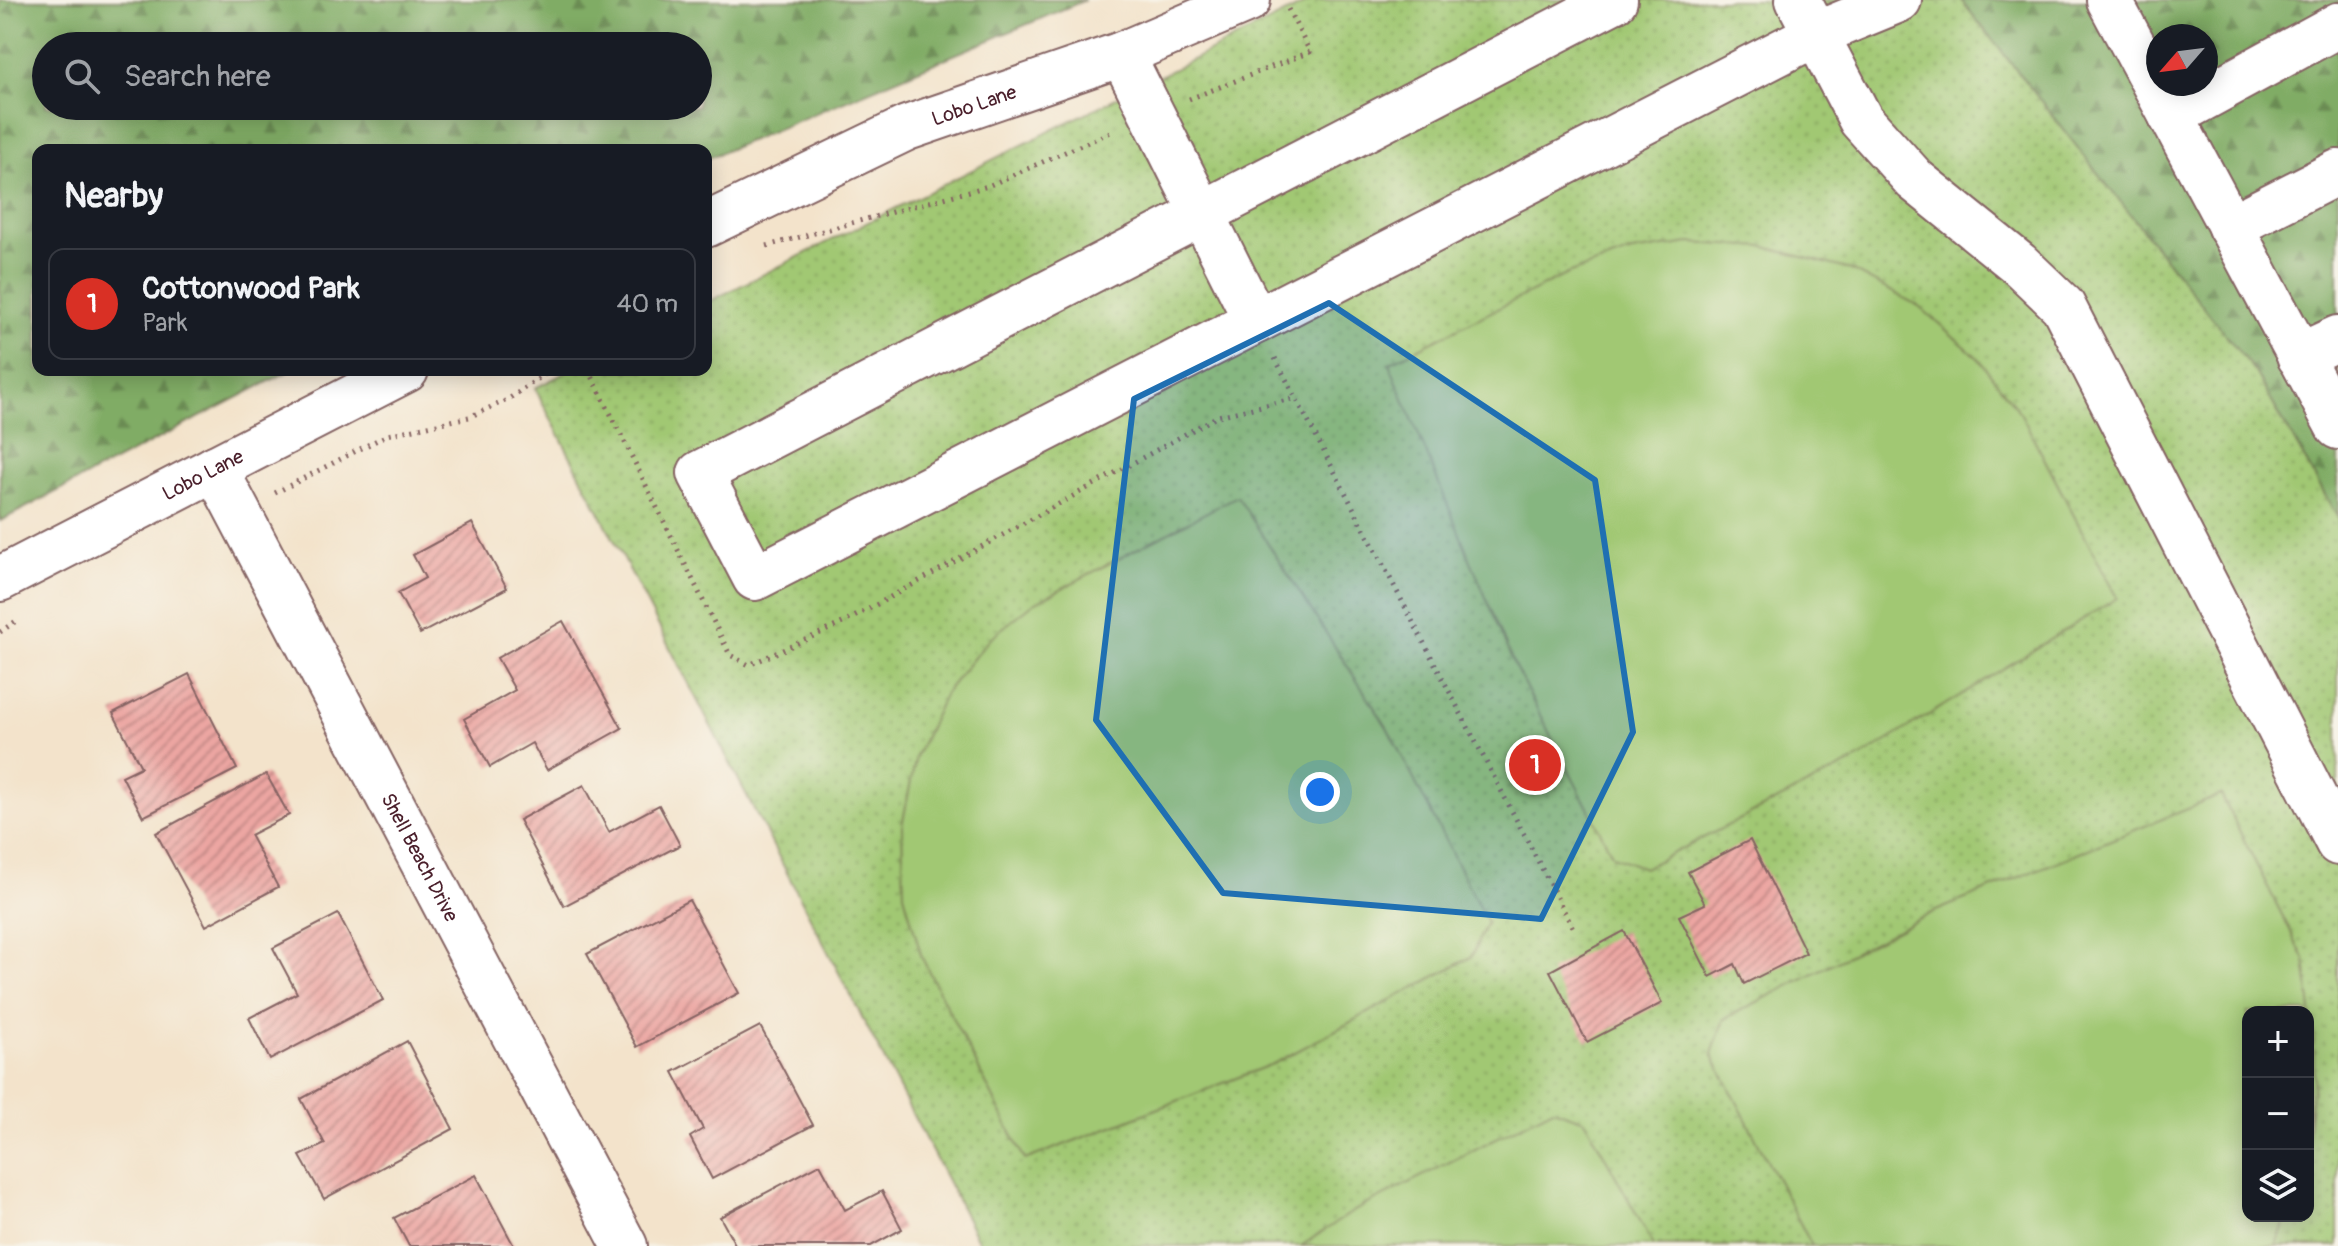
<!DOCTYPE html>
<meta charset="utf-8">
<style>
body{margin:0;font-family:Pangolin,sans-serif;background:#242831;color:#f1f3f6}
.controls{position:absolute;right:24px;bottom:24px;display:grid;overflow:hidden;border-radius:16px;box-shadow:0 4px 20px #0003}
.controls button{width:72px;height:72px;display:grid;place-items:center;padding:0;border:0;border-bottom:2px solid #363941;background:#171b24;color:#f1f3f6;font:40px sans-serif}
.compass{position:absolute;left:2146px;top:24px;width:72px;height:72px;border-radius:50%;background:#171b24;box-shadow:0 4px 20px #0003;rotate:242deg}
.you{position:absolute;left:1320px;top:792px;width:28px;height:28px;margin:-20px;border:6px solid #fff;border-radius:50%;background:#1a73e8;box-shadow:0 0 0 12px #1a73e833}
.badge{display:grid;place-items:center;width:52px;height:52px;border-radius:50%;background:#d93025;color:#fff;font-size:26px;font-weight:700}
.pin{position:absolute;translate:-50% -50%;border:4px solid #fff;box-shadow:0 2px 8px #0006}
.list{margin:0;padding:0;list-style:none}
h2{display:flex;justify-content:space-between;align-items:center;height:104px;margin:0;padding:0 32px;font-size:34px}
h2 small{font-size:26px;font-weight:400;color:#9ea1a6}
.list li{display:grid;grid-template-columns:52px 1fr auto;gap:24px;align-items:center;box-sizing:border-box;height:112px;margin:0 16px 16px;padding:0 16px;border:2px solid #363941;border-radius:16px}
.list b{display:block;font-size:30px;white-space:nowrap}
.list p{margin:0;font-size:26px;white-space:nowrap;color:#9ea1a6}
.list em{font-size:26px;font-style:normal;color:#9ea1a6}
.icon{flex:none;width:44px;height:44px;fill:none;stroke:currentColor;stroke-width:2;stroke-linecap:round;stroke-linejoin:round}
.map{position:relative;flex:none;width:2338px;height:1246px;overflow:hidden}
.search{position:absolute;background:#171b24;box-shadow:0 4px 20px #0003;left:32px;top:32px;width:680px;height:88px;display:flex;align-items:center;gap:20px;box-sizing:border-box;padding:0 28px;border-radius:44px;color:#9ea1a6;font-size:30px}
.panel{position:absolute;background:#171b24;box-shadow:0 4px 20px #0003;left:32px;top:144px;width:680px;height:232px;border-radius:16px}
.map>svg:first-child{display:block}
</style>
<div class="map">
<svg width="2338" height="1246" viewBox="0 0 2338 1246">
<defs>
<pattern id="green-dots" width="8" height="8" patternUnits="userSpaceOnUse" patternTransform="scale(2)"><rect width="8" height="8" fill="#a1c873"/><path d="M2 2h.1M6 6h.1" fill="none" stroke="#8cab64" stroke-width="1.8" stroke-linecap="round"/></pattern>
<pattern id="forest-firs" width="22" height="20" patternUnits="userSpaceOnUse" patternTransform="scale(2)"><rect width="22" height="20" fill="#80ac65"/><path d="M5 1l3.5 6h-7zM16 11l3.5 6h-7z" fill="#6b8b53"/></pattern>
<pattern id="building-hatch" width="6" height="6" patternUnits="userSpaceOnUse" patternTransform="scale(2)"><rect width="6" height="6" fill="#eca6a2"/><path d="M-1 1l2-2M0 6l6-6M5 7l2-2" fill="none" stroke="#c18784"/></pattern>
</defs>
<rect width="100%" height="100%" fill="#f7f3e8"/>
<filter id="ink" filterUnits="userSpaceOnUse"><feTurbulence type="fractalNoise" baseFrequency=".0125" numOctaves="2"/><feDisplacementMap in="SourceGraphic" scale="16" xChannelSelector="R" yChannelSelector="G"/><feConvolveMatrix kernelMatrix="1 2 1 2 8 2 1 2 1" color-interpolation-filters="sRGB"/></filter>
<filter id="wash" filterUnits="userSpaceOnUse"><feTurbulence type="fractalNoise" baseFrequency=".006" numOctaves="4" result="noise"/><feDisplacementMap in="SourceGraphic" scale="32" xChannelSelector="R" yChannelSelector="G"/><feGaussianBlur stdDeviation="1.8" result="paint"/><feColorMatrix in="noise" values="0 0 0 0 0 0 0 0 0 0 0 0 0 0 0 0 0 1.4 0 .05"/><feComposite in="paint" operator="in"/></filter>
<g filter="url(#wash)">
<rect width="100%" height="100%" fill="#f3e3cb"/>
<path fill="url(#green-dots)" stroke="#76744f" stroke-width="2" fill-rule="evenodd" d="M1312,0H1961L2255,372L2338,518V1246H981L535,388L571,370H706V303ZM2248,1012H2308V1216H2248Z"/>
<path fill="url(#forest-firs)" stroke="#656648" stroke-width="2" fill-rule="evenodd" d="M0,0H1085L706,159V150H38V370H291L0,521ZM46,46H698V106H46Z
M1961,0H2338V518L2255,372ZM2158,36H2206V84H2158Z"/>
<path fill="#a1c873" stroke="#76744f" stroke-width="2" d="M1690,243L1766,247L1851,270L1919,306L1978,358L2021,414L2117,598L1853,762L1644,868L1613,856L1514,665L1389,363L1567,274L1632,252Z
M1237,496L1387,727L1487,922L1471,957L1275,1063L1025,1160L922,958L904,894L902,826L916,756L945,693L990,638L1034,603Z
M2221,795L2305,960L2314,1035V1079L2308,1128V1012H2248V1216H2286L2277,1246H1812L1712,1054L1724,1019L1931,913Z
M1553,1109L1585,1120L1654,1246H1301L1354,1211Z"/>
<g id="blocks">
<path fill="url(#building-hatch)" d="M472,523L507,588L420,634L398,593L425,578L413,555Z
M563,621L622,728L547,770L532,743L490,767L464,719L515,690L497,658Z
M189,674L237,769L143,817L122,776L141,767L113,713Z
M266,774L289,815L250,835L278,887L206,926L156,833Z
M584,785L609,832L659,805L680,845L564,906L519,820Z
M1750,840L1806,953L1744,984L1735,964L1710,977L1679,916L1705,904L1688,872Z
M689,900L739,993L637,1047L587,954Z
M338,914L383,1000L270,1060L249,1018L297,993L273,948Z
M1624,931L1662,1003L1587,1042L1550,971Z
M760,1026L813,1125L712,1179L690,1137L703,1129L673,1072Z
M407,1041L453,1129L324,1199L300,1156L325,1144L301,1099Z
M820,1164L845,1210L882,1191L902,1229L871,1246H736L720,1217Z
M476,1175L514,1246H409L394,1218Z"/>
</g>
</g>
<g filter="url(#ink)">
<use href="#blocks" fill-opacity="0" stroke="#856463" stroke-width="2"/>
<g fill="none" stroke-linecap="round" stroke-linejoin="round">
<defs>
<g id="minor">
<path d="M1615,0L700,473L755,578L1816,34L1899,0"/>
<path d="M1798,0L1861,120L1915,180L2019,264L2063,306L2338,843"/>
<path d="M2109,0L2338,427"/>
<path d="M1122,54L1256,321"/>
<path d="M2171,116L2338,25"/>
<path id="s1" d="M706,225L907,128L1122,54L1248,0"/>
<path d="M2230,227L2338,172"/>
<path d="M2299,356L2338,338"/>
<path id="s2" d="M215,468L625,1246"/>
<path id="s3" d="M0,579L406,370"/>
</g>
</defs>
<use href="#minor" stroke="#856463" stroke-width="48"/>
<path stroke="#856463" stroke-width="5" stroke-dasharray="2 6" stroke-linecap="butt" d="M1189,99L1310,52L1288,9
M767,246L988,186L1113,131
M1275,358L1573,928
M589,370L730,655L749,665L845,622L1218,416L1296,398
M275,493L387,435L469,417L507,400L551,370
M0,632L19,619"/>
<use href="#minor" stroke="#fff" stroke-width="44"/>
</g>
</g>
<path fill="#1f6fb2" fill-opacity="0.2" stroke="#1f6fb2" stroke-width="6" stroke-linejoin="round" d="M1329,303L1595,480L1633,732L1541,919L1223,893L1096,720L1134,399Z"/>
<g text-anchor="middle" stroke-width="8" stroke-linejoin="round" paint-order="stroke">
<g font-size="20" fill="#4a1f2b" stroke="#f7f3e8">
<text dy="7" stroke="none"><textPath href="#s1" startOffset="294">Lobo Lane</textPath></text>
<text dy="7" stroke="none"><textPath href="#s3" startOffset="228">Lobo Lane</textPath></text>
<text dy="7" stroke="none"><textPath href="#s2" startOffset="440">Shell Beach Drive</textPath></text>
</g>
</g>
</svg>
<div class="controls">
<button>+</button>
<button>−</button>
<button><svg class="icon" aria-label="layers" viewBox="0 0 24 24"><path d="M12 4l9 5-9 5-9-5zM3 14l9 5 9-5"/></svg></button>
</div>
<svg class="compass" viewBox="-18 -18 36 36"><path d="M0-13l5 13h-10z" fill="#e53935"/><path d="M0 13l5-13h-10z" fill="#9ea1a6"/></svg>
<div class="you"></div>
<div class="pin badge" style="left:1535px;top:765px">1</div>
<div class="search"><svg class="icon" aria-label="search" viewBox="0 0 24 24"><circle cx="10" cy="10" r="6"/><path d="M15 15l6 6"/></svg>Search here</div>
<section class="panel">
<h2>Nearby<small></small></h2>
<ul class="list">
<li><span class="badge">1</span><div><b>Cottonwood Park</b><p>Park</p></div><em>40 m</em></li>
</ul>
</section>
</div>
